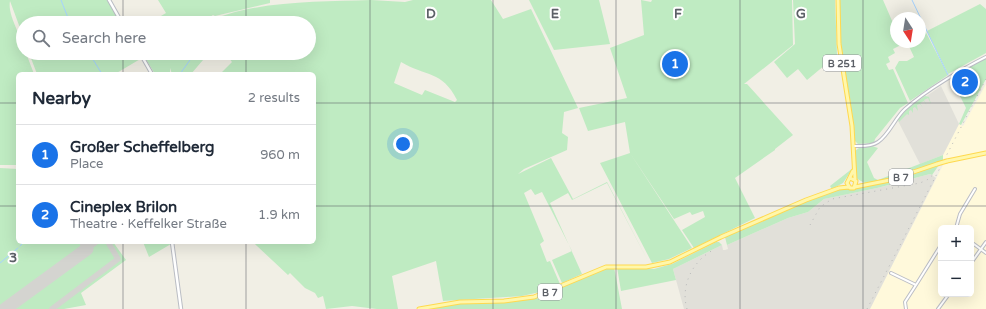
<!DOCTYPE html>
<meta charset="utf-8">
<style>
body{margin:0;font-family:"Varela Round",sans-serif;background:#f2f2f3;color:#1f2937}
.controls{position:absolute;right:12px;bottom:12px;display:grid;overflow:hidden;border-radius:6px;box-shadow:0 4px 16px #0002}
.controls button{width:36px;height:36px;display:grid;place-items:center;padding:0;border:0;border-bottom:1px solid #e0e1e3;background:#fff;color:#1f2937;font:20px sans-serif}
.compass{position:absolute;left:890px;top:12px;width:36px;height:36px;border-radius:50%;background:#fff;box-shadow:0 4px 16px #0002;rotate:168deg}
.you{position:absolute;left:403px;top:144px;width:14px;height:14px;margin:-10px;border:3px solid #fff;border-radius:50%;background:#1a73e8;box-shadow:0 0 0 6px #1a73e833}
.badge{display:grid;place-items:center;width:26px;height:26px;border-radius:50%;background:#1a73e8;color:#fff;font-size:13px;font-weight:700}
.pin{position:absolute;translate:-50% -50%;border:2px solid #fff;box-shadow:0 1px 4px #0006}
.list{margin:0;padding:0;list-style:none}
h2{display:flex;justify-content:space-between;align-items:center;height:52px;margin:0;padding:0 16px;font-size:17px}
h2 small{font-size:13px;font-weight:400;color:#747a83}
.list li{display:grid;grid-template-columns:26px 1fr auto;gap:12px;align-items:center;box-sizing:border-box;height:60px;padding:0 16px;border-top:1px solid #e0e1e3}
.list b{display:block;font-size:15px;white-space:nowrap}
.list p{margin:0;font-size:13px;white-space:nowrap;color:#747a83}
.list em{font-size:13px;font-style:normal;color:#747a83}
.icon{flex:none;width:22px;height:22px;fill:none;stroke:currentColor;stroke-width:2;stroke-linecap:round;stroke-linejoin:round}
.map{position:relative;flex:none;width:986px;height:309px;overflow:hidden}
.search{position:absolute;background:#fff;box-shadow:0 4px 16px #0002;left:16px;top:16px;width:300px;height:44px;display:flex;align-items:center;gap:10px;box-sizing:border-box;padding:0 14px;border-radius:22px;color:#747a83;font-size:15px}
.panel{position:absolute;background:#fff;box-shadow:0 4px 16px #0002;left:16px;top:72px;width:300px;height:172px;border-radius:6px}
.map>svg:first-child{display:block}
</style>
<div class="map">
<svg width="986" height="309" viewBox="0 0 986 309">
<rect width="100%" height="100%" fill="#f1efe5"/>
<path fill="#fff9db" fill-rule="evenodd" d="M986,84V309H870L943,165V155L959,124L963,126ZM941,228H971V294H941Z"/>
<path fill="#e1e0d9" d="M941,86L959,124L943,155L920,164L898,121L908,109Z
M930,174L936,178L870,309H684L673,269L722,245L723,250H725L728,249L727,245L788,218L808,212L824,199L877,188Z"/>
<path fill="#bfebc2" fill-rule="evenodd" d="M0,0H109L122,23H23V36L10,1C7,16 23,36 23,53H26L34,74H18V165H0Z
M158,0H270V3L215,16L213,15L201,23H149L166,13Z
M371,0L405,2L413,0H491L503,19L531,9L578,108L564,112L562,133L568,137L567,150L524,169L518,174L551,158L573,199L607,182L649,263L607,183L572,200L568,193L550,203L582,274L562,283L552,260L572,251L542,192L535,195L531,189L524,193L544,241L540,244L547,262L550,261L560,284L540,292L522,296L443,301L436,261L392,276L398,309H377L352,306L326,309L323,296L318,298L315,293L305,288L290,273L288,275L257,246L253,242H314V74H220L232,62L225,53H309V23H204C254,0 317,2 371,0ZM401,62C426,77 442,70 457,100L455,102L425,90L422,95L394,83Z
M529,0H599L610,44L554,50Z
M641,0L651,2L652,0H792L793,45L744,84H747L793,135L775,149V150L735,178L755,218L694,248L682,230L705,217L703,211L692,215L690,212L674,219L630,153L692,248L669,259L652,263L600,163L630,153L625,122L588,131L579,108L627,98L610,48L644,35Z
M793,0H835L837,55L807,80L798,69L787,78L774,62L795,44Z
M840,0H883L893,23L896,21V42H920V21L948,75L910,101L895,68L899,61H907L914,57L907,42L893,49L895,53L888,57L890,62L886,64L889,70L893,69L908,103L900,108L875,139L874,143L858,144L855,141L840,39Z
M980,4L986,9V53L948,74L927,31Z
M29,53H139L142,58L115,74H37Z
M154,53H209L191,74H172L170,68V74H155L145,58Z
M986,58V79L961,125L959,124L966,108L951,78Z
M925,96L929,97L931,104L928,98L924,100L927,106L924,101L920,103L923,108L920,104L917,105L918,111L915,107L913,108V113L911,110L909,111V115L907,114L899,122L898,119L909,107Z
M872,146L878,148L867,162L874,178L878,180L943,155V161L889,179L866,184L856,178L855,151L859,148Z
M939,165L932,175L930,174L877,188L824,199L808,212L788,218L727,245L725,237L796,205L841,189L883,183Z
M0,168L18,169V242H113L126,260L81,293L86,305L64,309H0Z
M853,168L843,183L832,189L830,186Z
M143,242H171V244L149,257Z
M716,242H719L722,245L673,269L676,280L621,291L617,267L654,269L672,264Z
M614,267L622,309H425C436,307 447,305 459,304C484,301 510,305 534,298C562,291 586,271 614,267Z"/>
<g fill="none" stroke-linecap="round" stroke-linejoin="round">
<path stroke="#a6d3ff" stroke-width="1" d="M61,0L70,23
M912,0L948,75
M89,53L102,74
M180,74L195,53
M20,246L24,242
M0,263L18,248"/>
<path stroke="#d4d4d0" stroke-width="5.5" d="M82,242L84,248L82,252
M87,249L96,242
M52,309L118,259L108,242"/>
<path stroke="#d4d4d0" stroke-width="13" d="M5,309L87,249"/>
<defs>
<path id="minor" d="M956,228L960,214L975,189
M971,242L986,253
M891,273L916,285L941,245
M906,309L905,302L916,285"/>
<path id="tertiary" d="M854,146C861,146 871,147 878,142C889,135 895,118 905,109C925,91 962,69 986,57
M971,263L986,242
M938,309L949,294"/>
<path id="secondary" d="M109,0L122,23
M140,53L152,74
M172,242L181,309"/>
<path id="primary" d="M838,0L839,44L852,126L855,179
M947,161L986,153
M850,178L856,181L854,188H850L847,183L853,171
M855,187L890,180L937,164
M419,309L460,302L504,301L534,297L606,267H646L670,262L721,237L806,200L839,188L849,187"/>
</defs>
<use href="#minor" stroke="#bcbec5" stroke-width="4"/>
<use href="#tertiary" stroke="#bcbec5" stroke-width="4"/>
<use href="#secondary" stroke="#babdc4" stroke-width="4.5"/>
<use href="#primary" stroke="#ffd94f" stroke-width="5"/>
<use href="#minor" stroke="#fff" stroke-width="2"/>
<use href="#tertiary" stroke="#fff" stroke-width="2"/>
<use href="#secondary" stroke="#fff" stroke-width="2.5"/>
<use href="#primary" stroke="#fff7ab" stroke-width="3"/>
<path stroke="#b8b9ba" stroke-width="1" stroke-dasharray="1 5" stroke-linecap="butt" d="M810,225L820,207L832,199L920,183L927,180L935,173
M687,309C680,285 693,260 715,249
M867,309L986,79"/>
<defs>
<path id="primary-bridge" d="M937,164L947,161"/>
</defs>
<use href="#primary-bridge" stroke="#ffd94f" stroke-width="5" stroke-linecap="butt"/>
<use href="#primary-bridge" stroke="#fff7ab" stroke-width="3"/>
</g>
<path fill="none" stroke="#5c6067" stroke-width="1" stroke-opacity="0.55" d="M123,0V23M246,0V23M370,0V309M493,0V309M616,0V309M740,0V309M863,0V309M123,53V74M246,53V74M0,103H18M314,103H986M0,206H18M314,206H986M123,242V309M246,242V309"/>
<g text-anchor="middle" stroke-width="4" stroke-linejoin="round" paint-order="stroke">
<g fill="#fff" stroke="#8d9095" stroke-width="1">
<rect x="823" y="55" width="38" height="16" rx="3"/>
<rect x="889" y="169" width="24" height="16" rx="3"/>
<rect x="538" y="284" width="24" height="16" rx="3"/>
</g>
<g font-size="10" font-weight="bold" fill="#5c6067">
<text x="842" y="67">B 251</text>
<text x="901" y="181">B 7</text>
<text x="550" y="296">B 7</text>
</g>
</g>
<g font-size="13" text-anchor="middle" font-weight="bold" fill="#5c6067" stroke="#fff" stroke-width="4" stroke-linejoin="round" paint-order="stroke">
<text x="431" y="18">D</text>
<text x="555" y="18">E</text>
<text x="678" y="18">F</text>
<text x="801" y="18">G</text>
<text x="13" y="262">3</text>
</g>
</svg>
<div class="controls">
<button>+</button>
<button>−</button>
</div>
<svg class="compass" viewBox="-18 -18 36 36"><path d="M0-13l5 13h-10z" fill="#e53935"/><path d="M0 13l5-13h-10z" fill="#747a83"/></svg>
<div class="you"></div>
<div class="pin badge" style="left:675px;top:64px">1</div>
<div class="pin badge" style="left:965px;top:82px">2</div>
<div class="search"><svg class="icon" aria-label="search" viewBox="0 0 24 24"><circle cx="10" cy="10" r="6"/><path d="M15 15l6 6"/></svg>Search here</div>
<section class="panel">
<h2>Nearby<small>2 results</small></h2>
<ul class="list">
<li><span class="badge">1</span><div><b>Großer Scheffelberg</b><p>Place</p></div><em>960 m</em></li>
<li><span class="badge">2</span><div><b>Cineplex Brilon</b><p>Theatre · Keffelker Straße</p></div><em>1.9 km</em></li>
</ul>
</section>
</div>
